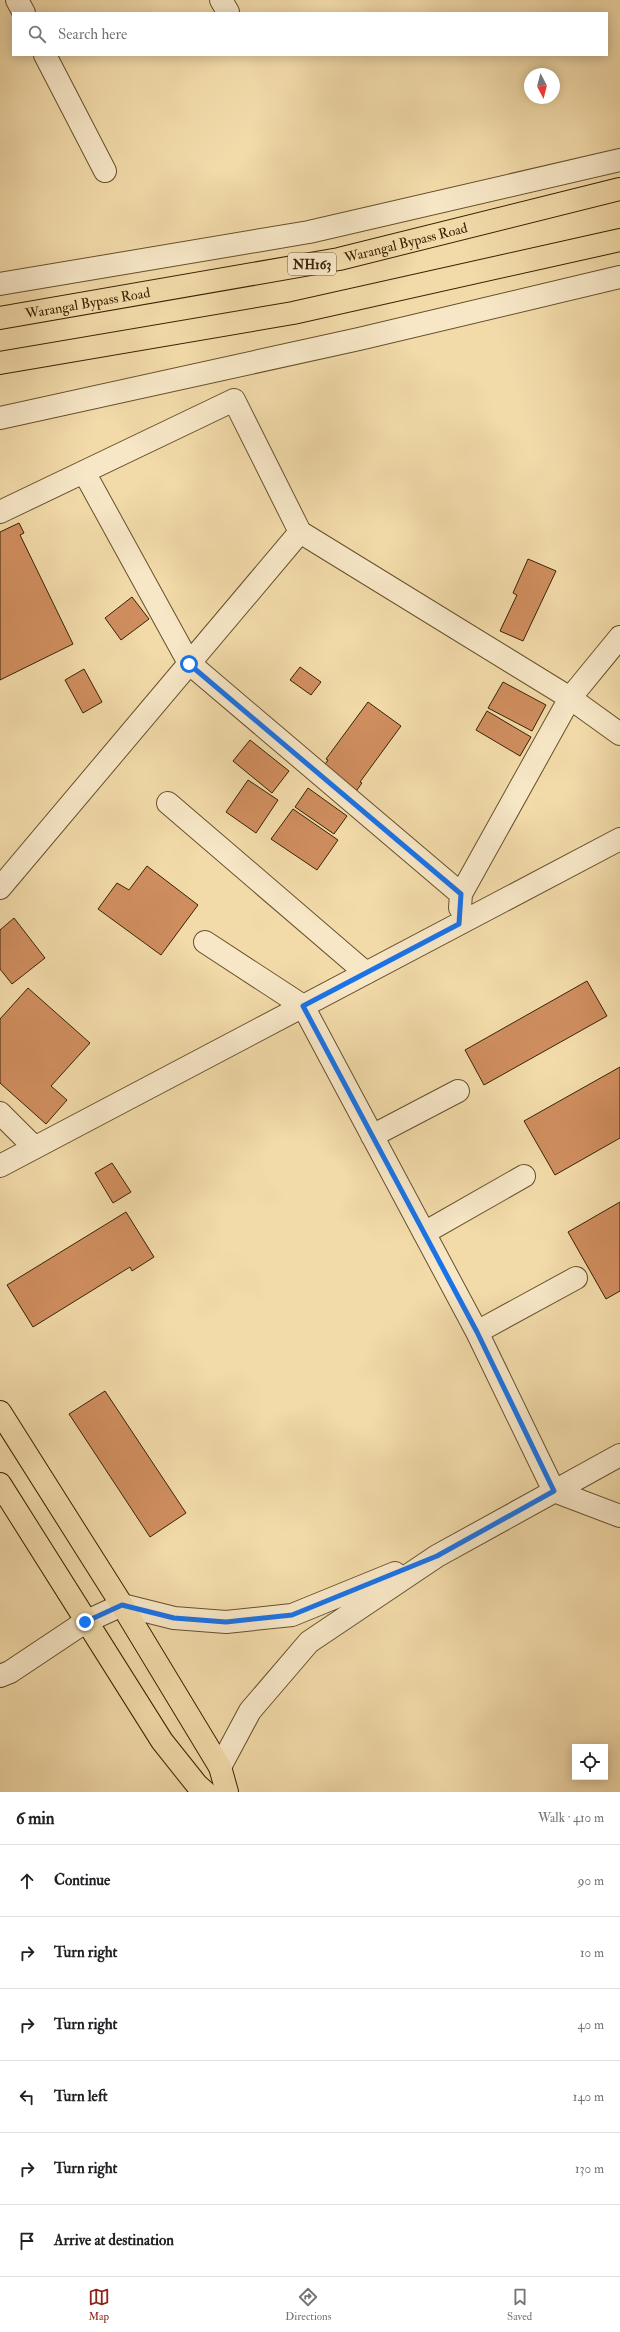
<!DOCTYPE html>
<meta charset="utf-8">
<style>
body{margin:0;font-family:"IM FELL Double Pica",serif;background:#f6f6f6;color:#202124}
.controls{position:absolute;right:12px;bottom:12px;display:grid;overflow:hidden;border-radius:0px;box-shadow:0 2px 10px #0003}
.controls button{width:36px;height:36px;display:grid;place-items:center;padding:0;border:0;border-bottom:1px solid #e0e0e0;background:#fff;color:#202124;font:20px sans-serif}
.compass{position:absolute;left:524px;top:68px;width:36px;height:36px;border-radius:50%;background:#fff;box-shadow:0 2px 10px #0003;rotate:173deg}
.stop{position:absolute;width:12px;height:12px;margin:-9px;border:3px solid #1a73e8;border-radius:50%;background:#fff}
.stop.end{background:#1a73e8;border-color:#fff;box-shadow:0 1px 4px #0008}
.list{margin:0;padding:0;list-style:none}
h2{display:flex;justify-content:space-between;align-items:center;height:52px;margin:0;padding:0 16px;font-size:17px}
h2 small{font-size:13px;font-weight:400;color:#757577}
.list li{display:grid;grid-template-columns:26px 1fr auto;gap:12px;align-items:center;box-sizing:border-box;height:72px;padding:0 16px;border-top:1px solid #e0e0e0}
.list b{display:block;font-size:15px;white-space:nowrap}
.list em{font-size:13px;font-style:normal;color:#757577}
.icon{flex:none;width:22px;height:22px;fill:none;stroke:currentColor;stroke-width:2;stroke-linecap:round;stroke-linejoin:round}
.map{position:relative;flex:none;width:620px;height:1792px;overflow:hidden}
.search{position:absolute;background:#fff;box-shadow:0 2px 10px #0003;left:12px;right:12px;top:12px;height:44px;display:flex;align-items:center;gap:10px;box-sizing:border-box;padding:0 14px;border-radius:0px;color:#757577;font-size:15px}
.sheet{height:484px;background:#fff}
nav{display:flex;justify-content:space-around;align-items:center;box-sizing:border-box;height:56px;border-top:1px solid #e0e0e0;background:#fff;font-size:11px;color:#757577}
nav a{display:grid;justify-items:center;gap:2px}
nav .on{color:#8f2418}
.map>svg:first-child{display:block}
</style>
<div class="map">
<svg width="620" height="1792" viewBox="0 0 620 1792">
<rect width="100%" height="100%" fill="#f2daa9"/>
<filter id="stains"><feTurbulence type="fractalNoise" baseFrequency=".005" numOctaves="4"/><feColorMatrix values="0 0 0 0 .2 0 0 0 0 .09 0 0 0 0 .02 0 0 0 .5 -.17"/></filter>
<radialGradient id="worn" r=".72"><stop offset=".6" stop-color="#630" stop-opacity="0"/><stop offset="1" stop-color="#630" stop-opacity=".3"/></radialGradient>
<path fill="#d08e5f" stroke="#382202" d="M19,523L24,533L20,535L73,644L0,680V532Z
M528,559L556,571L523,641L500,631L517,595L513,593Z
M132,597L149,619L121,640L105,618Z
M300,667L321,682L311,695L290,680Z
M84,669L102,702L83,713L65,680Z
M503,682L546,705L532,731L488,708Z
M368,702L401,726L360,782L362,783L354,794L321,770L328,760L326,759Z
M487,711L531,737L520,756L476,730Z
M250,740L289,771L272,793L233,761Z
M248,780L278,800L256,833L226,812Z
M308,788L347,816L334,834L295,807Z
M293,809L338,840L317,870L271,839Z
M147,866L198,905L161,955L98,909L117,883L129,890Z
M14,918L45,958L12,984L0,969V930Z
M587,981L607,1016L484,1085L465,1050Z
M28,988L90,1043L51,1086L67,1100L46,1124L0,1083V1019Z
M620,1067V1138L555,1175L524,1121Z
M112,1163L131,1192L113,1203L95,1173Z
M620,1202V1291L606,1299L568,1232Z
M126,1212L154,1257L132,1271L130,1267L33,1327L7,1285Z
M105,1391L186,1513L150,1537L69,1414Z"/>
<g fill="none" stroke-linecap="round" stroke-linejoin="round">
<defs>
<path id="minor" d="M17,0L24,13
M221,0L228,12
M45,55L105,171
M0,284L309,232L620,160
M0,418L359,339L620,277
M84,472L189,663L461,894
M0,512L234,400L300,532L570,698L620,734
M168,803L366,973
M0,888L300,532
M460,908L461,894L570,698L620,637
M205,942L303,1006L477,1332L554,1491L620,1516
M0,1113L34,1147
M372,1136L458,1091
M0,1166L620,839
M424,1233L524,1176
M477,1332L576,1278
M0,1676L10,1672L85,1622L122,1605L174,1618L226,1622L292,1615L395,1573
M220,1767L250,1711L309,1642L437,1556L620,1455"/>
<g id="highway">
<path id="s1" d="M0,318L339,259L620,189"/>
<path d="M0,363L293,313L620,240"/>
<path d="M0,1412L122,1605L220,1767L227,1792"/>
<path d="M0,1484L162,1741L197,1785L205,1792"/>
</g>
</defs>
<use href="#minor" stroke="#66502c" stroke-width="24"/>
<use href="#highway" stroke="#382202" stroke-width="24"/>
<use href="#minor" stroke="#f7e7c7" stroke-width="22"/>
<use href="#highway" stroke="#f2daa9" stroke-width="22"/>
</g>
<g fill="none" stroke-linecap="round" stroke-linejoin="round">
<path stroke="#1a73e8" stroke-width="5" d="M85,1622L122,1605L174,1618L226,1622L292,1615L437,1556L554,1491L477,1332L303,1006L459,924L461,894L189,664"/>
</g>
<g text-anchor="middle" stroke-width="3" stroke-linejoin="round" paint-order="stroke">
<rect fill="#f7e7c7" stroke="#715d3d" stroke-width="1" x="288" y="253" width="48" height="22" rx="3"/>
<g font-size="13" font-weight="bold" fill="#382202">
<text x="312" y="269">NH163</text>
</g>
<g font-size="14" fill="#382202" stroke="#f7e7c7">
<text dy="5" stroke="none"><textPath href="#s1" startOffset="413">Warangal Bypass Road</textPath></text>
<text dy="5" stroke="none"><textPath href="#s1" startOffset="89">Warangal Bypass Road</textPath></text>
</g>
</g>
<rect width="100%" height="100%" filter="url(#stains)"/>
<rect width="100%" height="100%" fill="url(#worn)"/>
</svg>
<div class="controls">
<button><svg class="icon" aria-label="locate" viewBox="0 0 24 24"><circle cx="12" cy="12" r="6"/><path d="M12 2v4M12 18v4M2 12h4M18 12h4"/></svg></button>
</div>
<svg class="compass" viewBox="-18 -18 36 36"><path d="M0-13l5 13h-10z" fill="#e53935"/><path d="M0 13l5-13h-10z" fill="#757577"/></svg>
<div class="stop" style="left:189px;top:664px"></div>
<div class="stop end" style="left:85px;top:1622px"></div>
<div class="search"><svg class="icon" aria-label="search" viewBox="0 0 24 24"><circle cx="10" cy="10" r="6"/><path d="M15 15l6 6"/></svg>Search here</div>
</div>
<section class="sheet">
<h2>6 min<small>Walk · 410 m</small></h2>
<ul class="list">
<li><svg class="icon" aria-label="ahead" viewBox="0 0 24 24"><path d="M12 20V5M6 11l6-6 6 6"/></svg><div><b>Continue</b></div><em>90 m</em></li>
<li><svg class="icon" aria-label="right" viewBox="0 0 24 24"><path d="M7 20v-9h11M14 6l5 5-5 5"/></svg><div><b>Turn right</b></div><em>10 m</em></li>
<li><svg class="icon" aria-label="right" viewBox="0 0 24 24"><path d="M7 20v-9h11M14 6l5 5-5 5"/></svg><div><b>Turn right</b></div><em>40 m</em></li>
<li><svg class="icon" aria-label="left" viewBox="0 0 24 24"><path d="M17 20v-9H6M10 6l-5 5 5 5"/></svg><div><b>Turn left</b></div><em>140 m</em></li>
<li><svg class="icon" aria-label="right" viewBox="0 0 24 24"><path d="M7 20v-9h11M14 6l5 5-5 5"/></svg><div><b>Turn right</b></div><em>130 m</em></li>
<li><svg class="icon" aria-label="arrive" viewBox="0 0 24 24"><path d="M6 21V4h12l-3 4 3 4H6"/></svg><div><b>Arrive at destination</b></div></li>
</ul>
</section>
<nav>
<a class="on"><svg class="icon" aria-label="map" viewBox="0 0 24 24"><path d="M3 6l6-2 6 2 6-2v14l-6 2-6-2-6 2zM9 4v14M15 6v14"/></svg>Map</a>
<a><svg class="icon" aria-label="directions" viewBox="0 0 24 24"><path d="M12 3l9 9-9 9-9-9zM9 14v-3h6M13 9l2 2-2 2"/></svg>Directions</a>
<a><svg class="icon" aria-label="saved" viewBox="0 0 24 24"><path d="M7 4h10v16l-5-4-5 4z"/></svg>Saved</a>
</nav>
